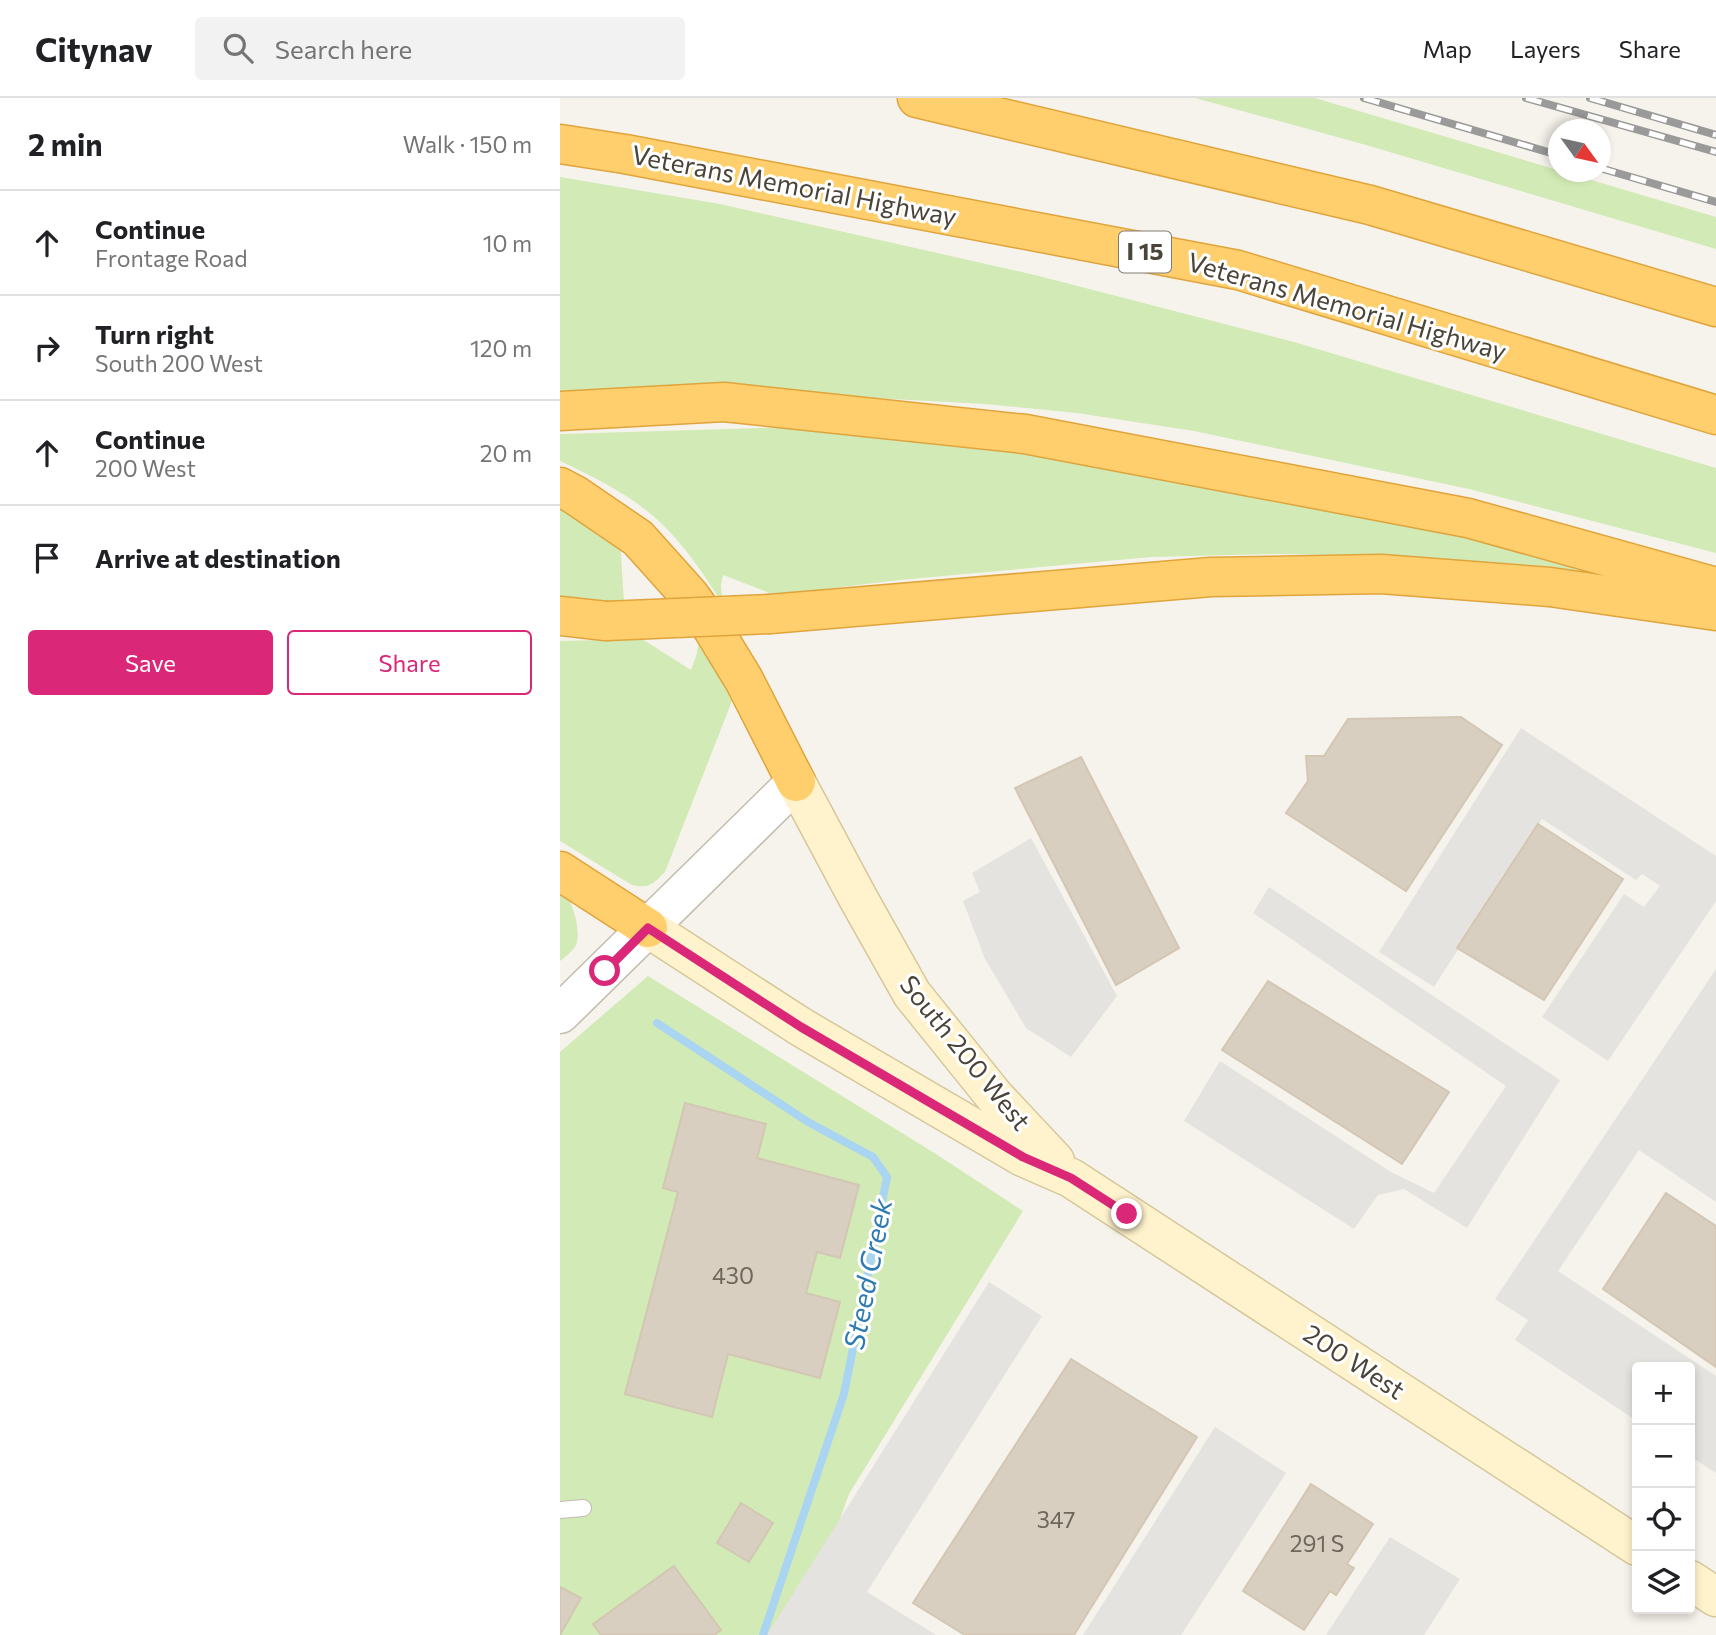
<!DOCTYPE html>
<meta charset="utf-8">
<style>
body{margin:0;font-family:Commissioner,sans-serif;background:#f2f2f2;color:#202124}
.controls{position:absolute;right:21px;bottom:21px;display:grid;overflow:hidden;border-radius:7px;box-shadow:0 4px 10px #0003}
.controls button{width:63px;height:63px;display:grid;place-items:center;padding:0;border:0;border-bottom:2px solid #e0e0e0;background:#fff;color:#202124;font:35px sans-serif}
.compass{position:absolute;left:988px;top:21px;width:63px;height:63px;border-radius:50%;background:#fff;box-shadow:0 4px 10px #0003;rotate:123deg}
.stop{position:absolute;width:21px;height:21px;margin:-16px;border:5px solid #db2777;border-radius:50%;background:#fff}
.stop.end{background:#db2777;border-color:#fff;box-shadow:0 2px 7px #0008}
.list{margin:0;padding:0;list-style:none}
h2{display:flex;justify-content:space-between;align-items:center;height:91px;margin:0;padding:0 28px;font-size:30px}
h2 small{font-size:23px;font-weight:400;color:#757577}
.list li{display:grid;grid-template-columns:46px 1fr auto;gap:21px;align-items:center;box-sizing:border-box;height:105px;padding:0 28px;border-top:2px solid #e0e0e0}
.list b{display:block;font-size:26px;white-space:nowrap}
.list p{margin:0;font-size:23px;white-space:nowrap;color:#757577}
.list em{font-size:23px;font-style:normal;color:#757577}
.actions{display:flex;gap:14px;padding:21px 28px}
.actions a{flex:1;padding:16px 0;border:2px solid #db2777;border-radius:7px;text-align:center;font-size:24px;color:#db2777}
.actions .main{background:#db2777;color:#fff}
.icon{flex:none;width:38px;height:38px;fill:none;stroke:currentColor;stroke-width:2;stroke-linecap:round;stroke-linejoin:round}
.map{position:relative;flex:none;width:1156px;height:1537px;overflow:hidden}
header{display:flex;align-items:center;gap:42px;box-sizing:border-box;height:98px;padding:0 35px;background:#fff;border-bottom:2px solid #e0e0e0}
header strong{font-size:33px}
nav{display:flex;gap:38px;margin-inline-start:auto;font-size:24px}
.search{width:490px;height:63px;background:#f2f2f2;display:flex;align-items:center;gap:18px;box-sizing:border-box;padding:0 24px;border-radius:7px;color:#757577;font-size:26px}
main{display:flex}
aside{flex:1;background:#fff}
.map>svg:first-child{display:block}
</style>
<header>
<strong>Citynav</strong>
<div class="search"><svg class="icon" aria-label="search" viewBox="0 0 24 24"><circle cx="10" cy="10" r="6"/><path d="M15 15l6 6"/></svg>Search here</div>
<nav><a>Map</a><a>Layers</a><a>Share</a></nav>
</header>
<main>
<aside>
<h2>2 min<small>Walk · 150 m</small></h2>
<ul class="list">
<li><svg class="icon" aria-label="ahead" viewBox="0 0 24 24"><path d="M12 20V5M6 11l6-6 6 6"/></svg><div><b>Continue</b><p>Frontage Road</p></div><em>10 m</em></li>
<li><svg class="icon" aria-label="right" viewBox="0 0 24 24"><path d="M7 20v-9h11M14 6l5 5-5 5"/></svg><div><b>Turn right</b><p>South 200 West</p></div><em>120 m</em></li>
<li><svg class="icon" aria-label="ahead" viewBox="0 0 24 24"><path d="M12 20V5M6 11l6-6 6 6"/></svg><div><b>Continue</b><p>200 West</p></div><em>20 m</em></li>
<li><svg class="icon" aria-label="arrive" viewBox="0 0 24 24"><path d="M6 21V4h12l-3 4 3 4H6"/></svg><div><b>Arrive at destination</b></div></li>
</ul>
<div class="actions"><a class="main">Save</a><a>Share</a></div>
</aside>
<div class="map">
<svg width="1156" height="1537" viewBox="0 0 1156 1537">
<rect width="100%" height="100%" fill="#f6f3ec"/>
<path fill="#d2eab5" d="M635,0H755L1156,119V151L806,47Z
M0,79L160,106L475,177L734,244L1156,370V455L909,391L634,333L517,315L426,306L236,296L0,299Z
M201,330L280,331L703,386L1095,484L955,466L837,458L716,456L591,459L340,482L215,497L163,477L161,487L162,500H159C142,474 125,448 102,426C73,398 36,380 0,363V336Z
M0,409L60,441L64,505L0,499Z
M82,541L131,572C135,561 139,553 138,541L167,584L172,603L105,774C93,786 89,791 72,787L0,743V543Z
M0,788C11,798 22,832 16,847C13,853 5,859 0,863Z
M88,878L376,1056L463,1113L289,1396L257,1485L242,1537H0V954Z"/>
<path fill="#e5e3e0" d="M961,630L1156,758V803L1048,963L982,919L1064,796L1084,809L1100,788L1082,776L1076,782L982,721L874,889L819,854Z
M471,740L557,898L511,959L466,930L425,861L403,803L420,794L412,775Z
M709,789L1000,982L907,1130L844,1091L818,1097L794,1131L624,1023L660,963L831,1074L874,1095L946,988L693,815Z
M1156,871V1104L1079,1052L998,1173L1156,1278V1375L1130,1358V1269H1077V1323L955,1242L968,1222L935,1201Z
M429,1184L482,1218L307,1494L376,1537H207Z
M655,1329L726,1375L621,1537H523Z
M830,1439L900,1481L864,1537H766Z"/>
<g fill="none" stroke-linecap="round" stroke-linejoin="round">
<path stroke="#a9d4f2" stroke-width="8" d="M97,925L248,1024L313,1059L327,1079L284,1296L203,1537"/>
</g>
<path fill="#d8cfc1" stroke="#d3c7b4" stroke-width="2" d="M901,619L942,647L846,793L726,715L748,683L746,658H764L788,621Z
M521,659L619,850L556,887L455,690Z
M978,726L1063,781L984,902L897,850Z
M708,883L889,994L842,1066L662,952Z
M125,1005L206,1026L197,1060L299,1087L280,1160L257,1154L246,1195L280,1204L260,1280L168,1256L152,1319L65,1296L118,1094L103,1090Z
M1106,1095L1156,1128V1269L1043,1191Z
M511,1261L637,1339L514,1537H405L353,1505Z
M751,1386L813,1426L787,1466L794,1470L776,1497L770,1493L744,1532L683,1493Z
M181,1405L213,1425L189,1464L157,1445Z
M114,1468L161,1532L154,1537H41L33,1526Z
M0,1489L21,1500L0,1537Z"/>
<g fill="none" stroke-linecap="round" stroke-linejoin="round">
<defs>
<path id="service" d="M0,1412L23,1410"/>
<path id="tertiary" d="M0,916L236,684"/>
<path id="secondary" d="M236,684L298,800L352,896L435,999L495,1063
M88,830L241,929L463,1059L511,1080L1077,1448
M1130,1482L1156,1499"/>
<path id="motorway" d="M357,0L810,107L1156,209
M0,46L65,56L678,172L1156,317
M0,313L164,304L465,336L908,420L1156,489
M0,389L15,397L78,440L130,498L148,523L184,582L236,684
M210,516L651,479L821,476L990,489L1156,513
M0,518L46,523
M0,773L88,830"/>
</defs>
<use href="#service" stroke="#c2bbae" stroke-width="18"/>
<use href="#tertiary" stroke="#c2bbae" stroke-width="41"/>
<use href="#secondary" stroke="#d6c79b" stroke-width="41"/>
<use href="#motorway" stroke="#e0a43c" stroke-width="41"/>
<use href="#service" stroke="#fff" stroke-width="16"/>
<use href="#tertiary" stroke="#fff" stroke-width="38"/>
<use href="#secondary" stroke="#fff3cd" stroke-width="38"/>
<use href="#motorway" stroke="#ffcf6e" stroke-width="38"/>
<defs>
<path id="rail" d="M804,0L998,57
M966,0L1156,54
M1030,0L1156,37
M1040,70L1156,104"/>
</defs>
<use href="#rail" stroke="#9a9a9a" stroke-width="8"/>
<use href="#rail" stroke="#fff" stroke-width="5" stroke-dasharray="16" stroke-linecap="butt"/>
<defs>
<path id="motorway-bridge" d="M46,523L210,516"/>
</defs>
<use href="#motorway-bridge" stroke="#e0a43c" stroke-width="41" stroke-linecap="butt"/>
<use href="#motorway-bridge" stroke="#ffcf6e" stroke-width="38"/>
</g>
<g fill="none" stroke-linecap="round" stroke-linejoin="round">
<path stroke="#db2777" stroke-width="9" d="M45,873L88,830L241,929L463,1059L511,1080L567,1116"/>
</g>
<g text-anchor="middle" stroke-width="6" stroke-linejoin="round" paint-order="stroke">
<g font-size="23" fill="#6e675b">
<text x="173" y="1186">430</text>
<text x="496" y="1430">347</text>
<text x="757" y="1454">291 S</text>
</g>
<rect fill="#fff" stroke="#817c74" stroke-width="2" x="559" y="133.5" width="52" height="41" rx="5"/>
<g font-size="24" font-weight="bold" fill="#4b4439">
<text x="585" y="162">I 15</text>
</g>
<g font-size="26" fill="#4b4439" stroke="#fff">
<text transform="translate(234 88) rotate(11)" y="9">Veterans Memorial Highway</text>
<text transform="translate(787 209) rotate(16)" y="9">Veterans Memorial Highway</text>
<text transform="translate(405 955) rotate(51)" y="9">South 200 West</text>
<text transform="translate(794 1264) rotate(33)" y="9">200 West</text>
</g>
<g font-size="28" font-style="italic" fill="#2e7ab2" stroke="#fff">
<text transform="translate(308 1176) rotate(-79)" y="10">Steed Creek</text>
</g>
</g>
</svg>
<div class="controls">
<button>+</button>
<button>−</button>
<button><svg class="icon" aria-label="locate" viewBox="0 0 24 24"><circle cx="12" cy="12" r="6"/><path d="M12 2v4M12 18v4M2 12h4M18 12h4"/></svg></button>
<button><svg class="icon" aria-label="layers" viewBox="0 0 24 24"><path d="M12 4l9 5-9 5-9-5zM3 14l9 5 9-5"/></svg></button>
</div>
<svg class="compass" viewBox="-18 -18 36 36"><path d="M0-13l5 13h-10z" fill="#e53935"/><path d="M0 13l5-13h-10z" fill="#757577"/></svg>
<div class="stop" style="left:45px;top:873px"></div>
<div class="stop end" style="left:567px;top:1116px"></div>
</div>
</main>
